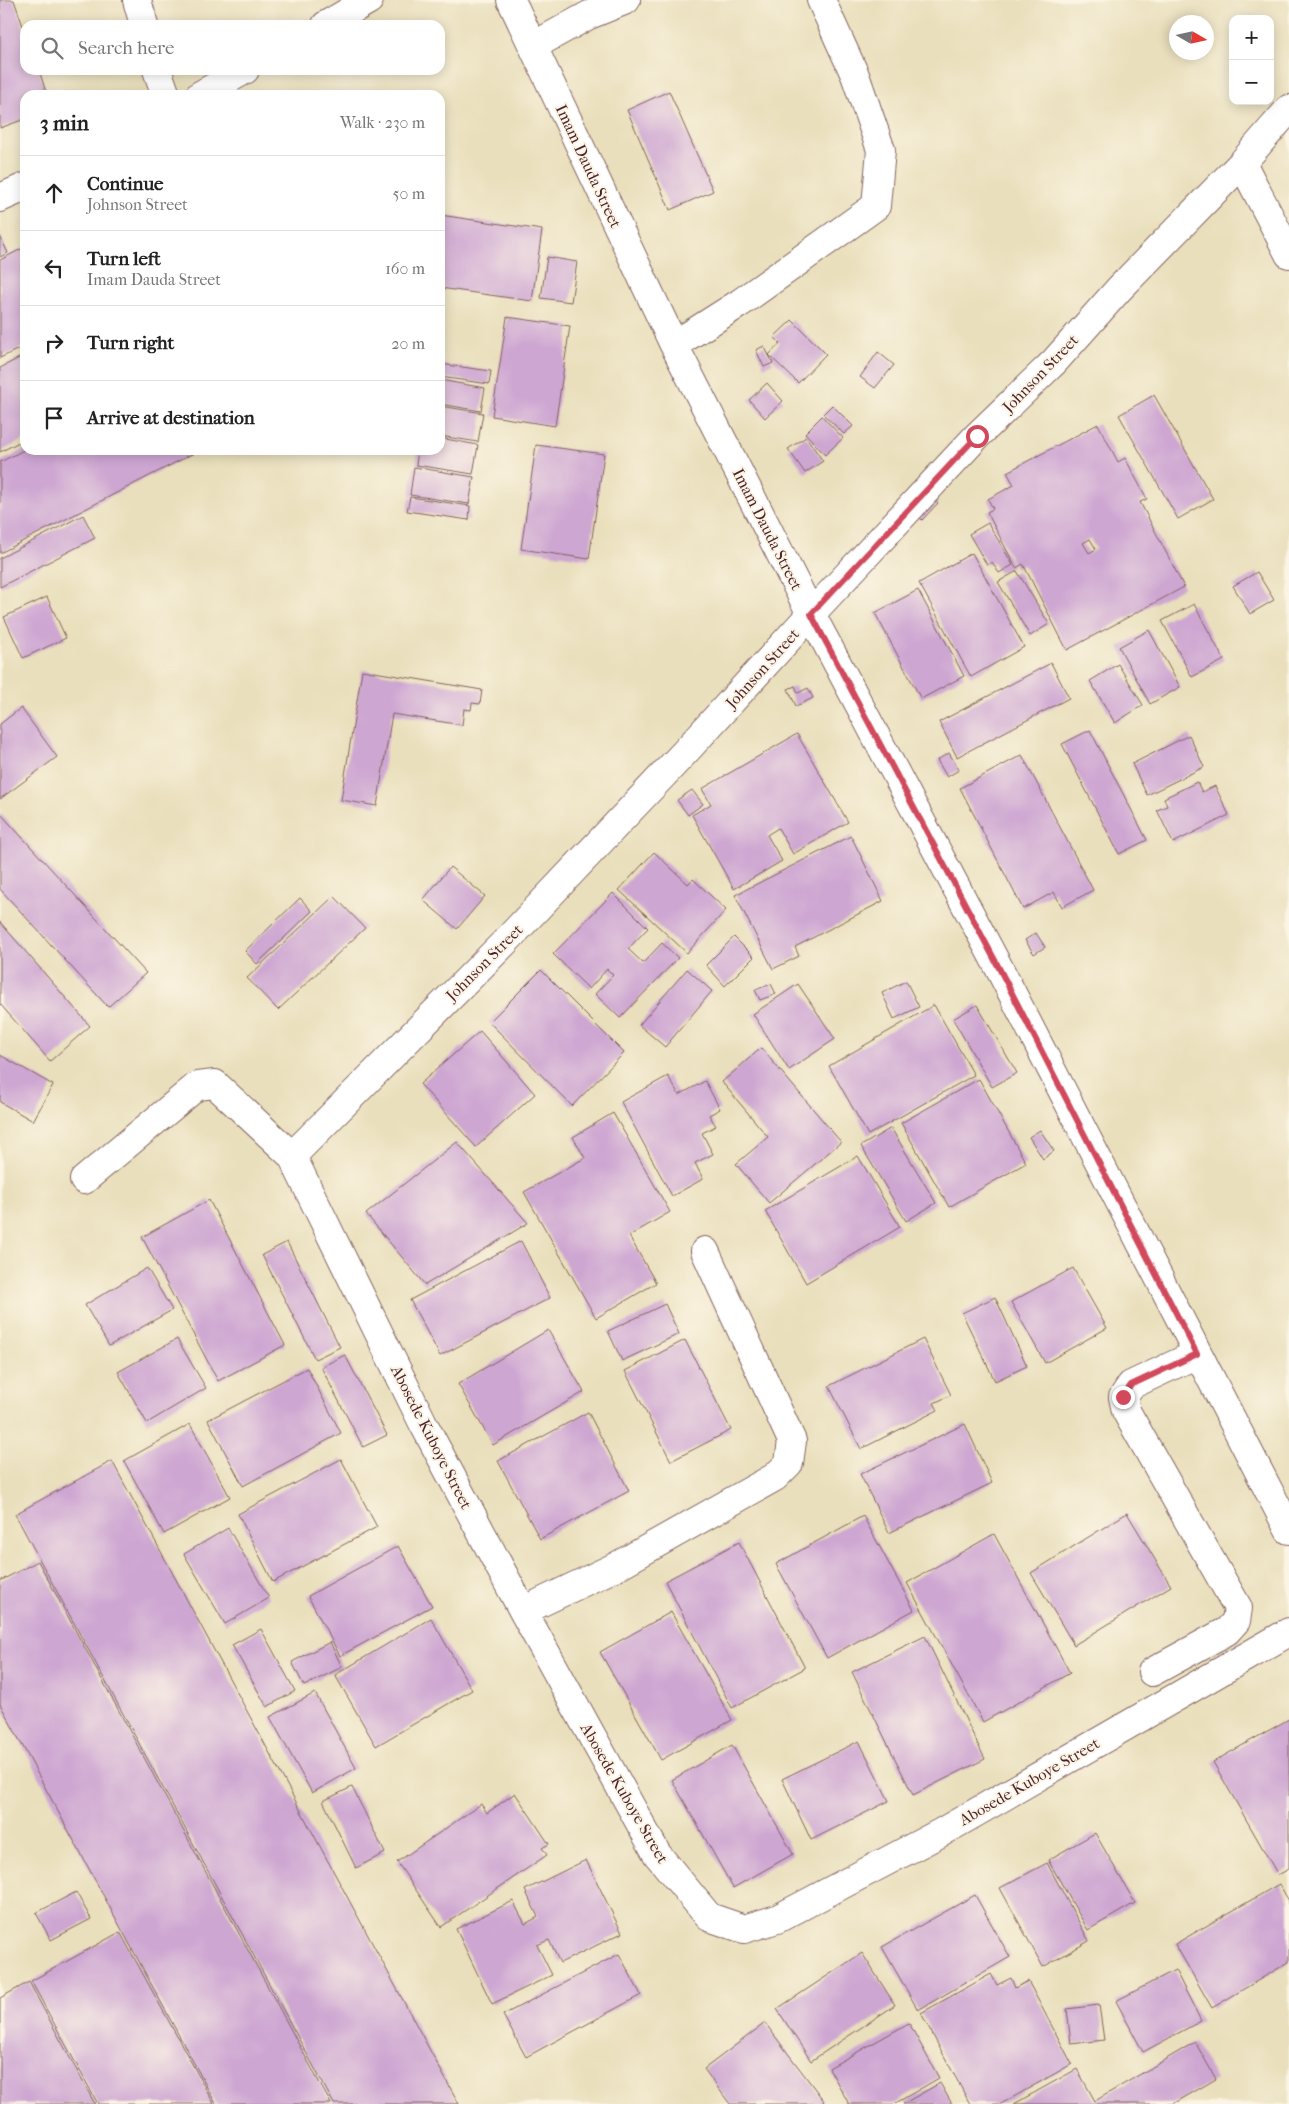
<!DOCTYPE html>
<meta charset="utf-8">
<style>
body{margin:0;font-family:"IM FELL French Canon",serif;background:#f2f2f2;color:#222}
.controls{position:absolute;right:15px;top:15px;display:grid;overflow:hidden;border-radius:10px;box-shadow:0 2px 12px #0003}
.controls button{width:45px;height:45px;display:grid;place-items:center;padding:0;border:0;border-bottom:1px solid #e0e0e0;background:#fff;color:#222;font:25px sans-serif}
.compass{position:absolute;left:1169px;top:15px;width:45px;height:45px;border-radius:50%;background:#fff;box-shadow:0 2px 12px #0003;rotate:99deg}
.stop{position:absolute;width:15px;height:15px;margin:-11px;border:4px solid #d1495b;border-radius:50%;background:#fff}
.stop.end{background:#d1495b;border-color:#fff;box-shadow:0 1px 5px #0008}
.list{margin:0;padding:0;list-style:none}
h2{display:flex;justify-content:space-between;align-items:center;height:65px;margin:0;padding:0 20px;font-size:21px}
h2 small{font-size:16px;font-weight:400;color:#767676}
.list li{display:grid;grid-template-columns:32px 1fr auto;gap:15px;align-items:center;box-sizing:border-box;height:75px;padding:0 20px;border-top:1px solid #e0e0e0}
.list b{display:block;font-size:19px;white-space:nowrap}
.list p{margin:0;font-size:16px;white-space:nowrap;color:#767676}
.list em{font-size:16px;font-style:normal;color:#767676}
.icon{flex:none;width:28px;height:28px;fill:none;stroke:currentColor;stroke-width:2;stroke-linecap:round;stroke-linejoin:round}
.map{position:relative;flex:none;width:1289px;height:2104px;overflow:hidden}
.search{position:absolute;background:#fff;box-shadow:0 2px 12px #0003;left:20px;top:20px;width:425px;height:55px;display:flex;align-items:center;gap:12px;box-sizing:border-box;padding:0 18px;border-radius:15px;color:#767676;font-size:19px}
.panel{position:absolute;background:#fff;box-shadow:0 2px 12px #0003;left:20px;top:90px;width:425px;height:365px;border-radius:15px}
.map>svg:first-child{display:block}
</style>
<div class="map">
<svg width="1289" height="2104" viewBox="0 0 1289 2104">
<rect width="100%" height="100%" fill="#fcf5e5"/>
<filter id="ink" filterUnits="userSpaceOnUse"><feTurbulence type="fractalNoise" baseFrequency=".02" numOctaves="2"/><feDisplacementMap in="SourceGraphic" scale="10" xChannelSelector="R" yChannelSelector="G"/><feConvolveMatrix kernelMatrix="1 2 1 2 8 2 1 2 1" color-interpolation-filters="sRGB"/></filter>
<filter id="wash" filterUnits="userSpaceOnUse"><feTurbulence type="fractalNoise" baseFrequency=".0096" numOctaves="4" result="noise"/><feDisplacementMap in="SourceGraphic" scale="20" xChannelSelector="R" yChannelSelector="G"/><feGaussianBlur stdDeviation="1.12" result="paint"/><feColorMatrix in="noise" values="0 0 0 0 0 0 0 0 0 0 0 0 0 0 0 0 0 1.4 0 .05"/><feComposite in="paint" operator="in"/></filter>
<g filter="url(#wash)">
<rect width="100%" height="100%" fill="#e9dfbc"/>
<g id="blocks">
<path fill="#cda6d2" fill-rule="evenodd" d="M0,0H14L25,32V70H39L47,95H25V119L0,128Z
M669,91L713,191L670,210L627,110Z
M440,215L542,230L532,301L440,288Z
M0,236L8,253L0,257Z
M25,247V346L0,358V260Z
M547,257L577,262L571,302L541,298Z
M507,317L570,326L555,426L492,416Z
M792,320L826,354L798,383L769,355L780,343L774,337Z
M764,346L773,363L764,367L756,350Z
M878,352L894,365L875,388L860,377Z
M25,355V439L0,452V368Z
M440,364L491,371L489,384L440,377Z
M440,380L485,388L481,411L440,404Z
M767,383L783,401L765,418L749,400Z
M1154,395L1213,499L1178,519L1119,415Z
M832,405L853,426L844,434L823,414Z
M440,406L483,413L478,442L440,436Z
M822,416L843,438L825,455L805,433Z
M1098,424L1118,462L1125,458L1147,499L1140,502L1184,587L1067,650L1023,564L1016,568L987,512L993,509L988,499L1014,485L1007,472ZM1090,539L1096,549L1089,553L1083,543Z
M806,437L823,461L805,473L788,449Z
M440,438L478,445L473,474L416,465L418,450H440Z
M536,445L604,454L589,559L521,549Z
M24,450H192L194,453L0,553V462Z
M414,467L474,477L469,504L410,495Z
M930,496L938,503L922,520L915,513Z
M410,497L470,506L469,520L407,511Z
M83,515L95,538L0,587V558Z
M988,523L1013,565L999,573L992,562L987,565L969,534Z
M972,553L1024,647L971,677L919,583Z
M1017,571L1049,624L1030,636L998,582Z
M1257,572L1274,600L1250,614L1233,586Z
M918,590L964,676L921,699L875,613Z
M47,597L66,638L23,658L4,617Z
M1194,604L1224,660L1192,677L1162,621Z
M1149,630L1180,687L1150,704L1119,647Z
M1051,663L1069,698L957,757L939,722Z
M1118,664L1143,705L1115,723L1090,681Z
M362,670L482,690L480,704L472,703L471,710L464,709L462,725L392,714L377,806L341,800Z
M795,686L798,693L808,688L813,698L796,706L788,689Z
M21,708L57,757L0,799V724Z
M1090,730L1147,840L1119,854L1062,744Z
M797,734L848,822L793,854L778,828L767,835L782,861L734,889L692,815L711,804L702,789Z
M1189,735L1204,767L1147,795L1132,764Z
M949,753L959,770L947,777L937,760Z
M1022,755L1093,890L1062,907L1054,892L1023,909L960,788Z
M1197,782L1202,792L1215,786L1229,815L1173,843L1157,810L1167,806L1164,798Z
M692,790L703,804L688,815L677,800Z
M0,813L146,973L108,1007L0,889Z
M851,836L883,901L795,947L799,956L773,969L735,895Z
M654,852L688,884L693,879L726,910L687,953L619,890Z
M450,867L485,896L457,929L423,900Z
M613,893L648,928L628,949L643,963L662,943L678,958L620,1018L595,994L613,975L607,969L589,989L553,954Z
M334,896L365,928L278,1010L247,978Z
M300,898L312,911L257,964L245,951Z
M0,922L90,1026L50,1061L0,1004Z
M1036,933L1045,947L1034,954L1025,940Z
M734,937L754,957L725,986L706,965Z
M687,969L712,991L665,1047L639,1025Z
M541,970L624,1053L572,1106L489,1022Z
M906,981L919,1007L894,1019L882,993Z
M771,984L776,994L760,1000L755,990Z
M798,984L835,1039L789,1070L753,1014Z
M934,1005L974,1075L868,1135L829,1066Z
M977,1005L1017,1073L992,1087L953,1019Z
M480,1031L535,1094L476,1147L420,1084Z
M761,1048L841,1142L769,1203L736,1164L768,1137L722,1082Z
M0,1055L53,1085L33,1121L0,1102Z
M668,1076L679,1095L705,1081L720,1109L709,1115L716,1126L702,1133L713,1154L695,1163L703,1179L672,1196L621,1102Z
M979,1079L1026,1163L949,1207L901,1123Z
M613,1113L670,1212L629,1236L656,1283L596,1318L524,1192L585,1158L573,1137Z
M891,1128L936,1203L906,1221L861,1146Z
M1040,1130L1054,1151L1043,1159L1029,1137Z
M457,1142L528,1223L425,1285L366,1214Z
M858,1156L900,1227L806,1283L765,1211Z
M209,1200L285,1345L218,1381L142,1237Z
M521,1241L550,1298L440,1356L410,1300Z
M287,1242L340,1347L315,1359L262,1255Z
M147,1268L172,1310L109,1346L85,1305Z
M1073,1268L1107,1328L1045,1363L1011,1302Z
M995,1297L1027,1366L995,1381L962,1313Z
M665,1304L679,1334L622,1361L608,1331Z
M548,1330L584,1392L493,1445L458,1384Z
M177,1339L206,1388L147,1423L118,1372Z
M923,1339L951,1395L934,1403L938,1410L861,1449L829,1386Z
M685,1340L731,1430L671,1461L625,1371Z
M345,1355L387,1435L363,1447L321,1367Z
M307,1368L341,1433L243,1486L208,1420Z
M588,1412L629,1491L540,1539L498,1461Z
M190,1424L230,1497L164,1534L124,1461Z
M965,1424L992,1483L889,1533L860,1474Z
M341,1459L377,1527L273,1582L238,1514Z
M112,1461L459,2104H334L15,1514Z
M1127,1513L1171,1586L1074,1645L1031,1573Z
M863,1516L914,1610L827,1658L776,1564Z
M228,1528L269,1598L225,1624L184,1554Z
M994,1534L1070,1673L983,1722L907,1583Z
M739,1542L805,1668L732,1708L665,1581Z
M398,1546L432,1606L340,1656L308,1596Z
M38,1561L331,2104H216L0,1704V1581Z
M671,1612L732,1720L661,1760L600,1652Z
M431,1618L472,1690L376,1746L335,1675Z
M261,1629L295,1691L267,1707L232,1645Z
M925,1636L985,1759L913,1795L852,1672Z
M330,1642L342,1667L304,1686L292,1662Z
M315,1693L356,1768L312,1793L270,1717Z
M1289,1719V1869L1278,1875L1213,1762Z
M859,1741L889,1801L811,1840L782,1779Z
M732,1745L793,1854L733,1888L672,1780Z
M352,1787L385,1853L356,1868L323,1801Z
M515,1793L549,1844L542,1848L547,1855L441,1927L397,1862L481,1804L487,1813Z
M1095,1833L1135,1903L1088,1930L1048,1860Z
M586,1860L622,1933L560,1963L549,1940L537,1945L552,1975L492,2004L456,1929L513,1901L525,1924L538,1917L525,1890Z
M1047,1863L1089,1941L1043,1967L1000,1888Z
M1279,1884L1289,1901V1962L1212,2008L1175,1944Z
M76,1892L91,1919L51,1940L36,1913Z
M975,1895L1010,1957L918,2010L882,1947Z
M120,1932L214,2104H98L31,1981Z
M862,1953L895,2005L811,2061L777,2009Z
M619,1954L641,1995L526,2057L503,2015Z
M1175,1970L1201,2021L1143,2052L1116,2001Z
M991,1974L997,1985L1011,1978L1015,1988L1028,1981L1072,2064L1001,2104H970L921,2013Z
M29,1982L95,2104H0V1998Z
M1099,2005L1104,2040L1071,2044L1067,2009Z
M765,2023L824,2101L820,2104H730L704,2069Z
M909,2023L939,2078L894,2104H849L829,2068Z
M1195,2042L1216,2079L1173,2104H1014L1077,2069L1095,2101Z
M940,2083L952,2104H903Z"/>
</g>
</g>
<g filter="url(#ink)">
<use href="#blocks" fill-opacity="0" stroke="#82625e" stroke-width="1"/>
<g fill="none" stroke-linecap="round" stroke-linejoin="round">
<defs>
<path id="minor" d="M137,0L144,25
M511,0L674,345L811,614L998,966L1289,1530
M326,25L369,0
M533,46L589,15L626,0
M157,70L166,95
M200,95L245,70
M1242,163L1289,254
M0,198L25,187
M674,345L740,303L876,206L881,150L855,75L821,0
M292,1156L506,941L685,752L811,614L977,436L1054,362L1119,289L1242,163L1289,109
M84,1180L197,1086L215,1084L292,1156L423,1423L523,1611L657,1854L709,1917L744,1929L777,1919L942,1832L1289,1632
M523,1611L615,1567L775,1477L789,1463L792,1441L705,1251
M1152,1672L1227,1631L1236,1621L1238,1608L1126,1411L1123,1397L1131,1385L1197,1354"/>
</defs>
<use href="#minor" stroke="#82625e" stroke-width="30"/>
<use href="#minor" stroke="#fff" stroke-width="28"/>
</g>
</g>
<g fill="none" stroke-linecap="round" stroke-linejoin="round" filter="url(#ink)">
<path stroke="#d1495b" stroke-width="6" d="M977,436L811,614L998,966L1197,1354L1131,1385L1123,1397"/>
</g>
<g text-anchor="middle" stroke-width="4" stroke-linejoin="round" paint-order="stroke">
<g font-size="16" fill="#4a1f2b" stroke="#fcf5e5">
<text transform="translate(589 166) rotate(65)" y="6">Imam Dauda Street</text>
<text transform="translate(1040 373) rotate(-46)" y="6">Johnson Street</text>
<text transform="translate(768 529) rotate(63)" y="6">Imam Dauda Street</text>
<text transform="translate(762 668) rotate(-48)" y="6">Johnson Street</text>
<text transform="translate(484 962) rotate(-45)" y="6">Johnson Street</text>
<text transform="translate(432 1437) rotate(63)" y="6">Abosede Kuboye Street</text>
<text transform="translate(1029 1781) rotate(-30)" y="6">Abosede Kuboye Street</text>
<text transform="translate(625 1793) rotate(60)" y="6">Abosede Kuboye Street</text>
</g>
</g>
</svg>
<div class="controls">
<button>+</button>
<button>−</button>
</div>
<svg class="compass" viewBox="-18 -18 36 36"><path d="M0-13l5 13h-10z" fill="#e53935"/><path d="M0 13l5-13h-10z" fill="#767676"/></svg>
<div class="stop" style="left:977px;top:436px"></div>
<div class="stop end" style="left:1123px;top:1397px"></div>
<div class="search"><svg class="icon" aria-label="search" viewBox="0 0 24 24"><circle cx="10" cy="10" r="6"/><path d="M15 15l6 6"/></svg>Search here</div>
<section class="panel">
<h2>3 min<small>Walk · 230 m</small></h2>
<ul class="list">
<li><svg class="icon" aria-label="ahead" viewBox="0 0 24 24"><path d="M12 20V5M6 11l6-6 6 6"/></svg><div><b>Continue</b><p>Johnson Street</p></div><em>50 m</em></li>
<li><svg class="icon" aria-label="left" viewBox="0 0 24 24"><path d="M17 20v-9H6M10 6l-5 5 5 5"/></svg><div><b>Turn left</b><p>Imam Dauda Street</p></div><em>160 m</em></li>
<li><svg class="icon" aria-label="right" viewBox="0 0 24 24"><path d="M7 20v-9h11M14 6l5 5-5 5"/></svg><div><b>Turn right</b></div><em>20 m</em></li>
<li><svg class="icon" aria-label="arrive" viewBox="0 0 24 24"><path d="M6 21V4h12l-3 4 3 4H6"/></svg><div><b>Arrive at destination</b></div></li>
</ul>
</section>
</div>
